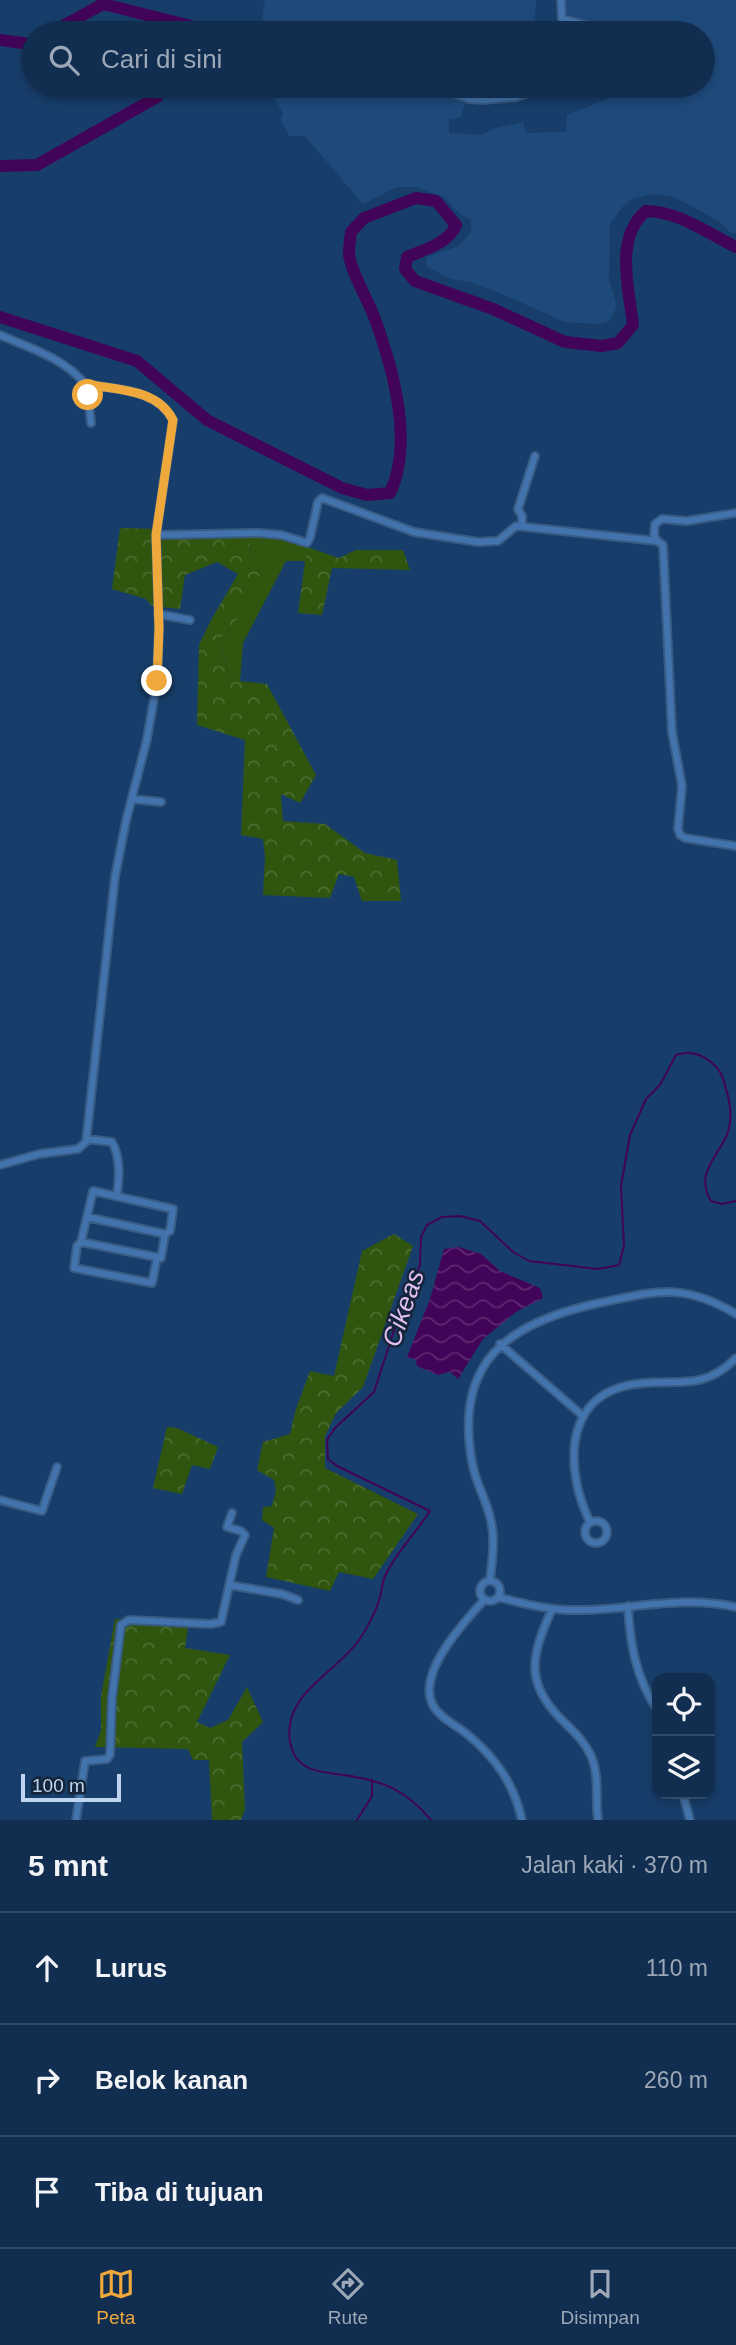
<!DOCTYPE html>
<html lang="id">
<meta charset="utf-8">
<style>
body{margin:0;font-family:Arial,sans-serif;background:#1e3a5a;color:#f1f3f6}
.controls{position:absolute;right:21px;bottom:21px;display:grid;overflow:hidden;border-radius:14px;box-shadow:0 4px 10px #0003}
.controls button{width:63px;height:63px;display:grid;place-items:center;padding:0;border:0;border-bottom:2px solid #304a67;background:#112e50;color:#f1f3f6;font:35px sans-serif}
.scale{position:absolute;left:21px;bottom:18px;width:100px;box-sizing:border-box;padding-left:7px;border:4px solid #bed4ef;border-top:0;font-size:19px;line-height:24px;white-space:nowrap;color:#bed4ef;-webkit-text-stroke:5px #142539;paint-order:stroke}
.stop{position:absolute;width:21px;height:21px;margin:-16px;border:5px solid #eea83c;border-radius:50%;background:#fff}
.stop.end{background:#eea83c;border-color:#fff;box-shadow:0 2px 7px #0008}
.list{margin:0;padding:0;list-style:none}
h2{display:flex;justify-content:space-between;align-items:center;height:91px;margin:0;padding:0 28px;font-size:30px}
h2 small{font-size:23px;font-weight:400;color:#9ca8b7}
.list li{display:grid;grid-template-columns:46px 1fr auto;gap:21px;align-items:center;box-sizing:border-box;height:112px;padding:0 28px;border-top:2px solid #304a67}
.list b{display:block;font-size:26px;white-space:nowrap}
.list em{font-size:23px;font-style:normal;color:#9ca8b7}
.icon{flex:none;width:38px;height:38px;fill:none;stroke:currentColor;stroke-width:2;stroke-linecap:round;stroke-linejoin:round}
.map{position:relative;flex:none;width:736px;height:1820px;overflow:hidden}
.search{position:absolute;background:#112e50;box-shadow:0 4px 10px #0003;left:21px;right:21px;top:21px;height:77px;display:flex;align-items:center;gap:18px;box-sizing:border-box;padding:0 24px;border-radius:38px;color:#9ca8b7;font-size:26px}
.sheet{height:427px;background:#112e50}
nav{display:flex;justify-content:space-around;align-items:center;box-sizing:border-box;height:98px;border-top:2px solid #304a67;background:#112e50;font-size:19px;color:#9ca8b7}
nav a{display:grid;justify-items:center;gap:4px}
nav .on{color:#eea83c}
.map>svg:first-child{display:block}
</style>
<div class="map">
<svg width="736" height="1820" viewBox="0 0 736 1820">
<defs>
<pattern id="forest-crowns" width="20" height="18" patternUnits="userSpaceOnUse" patternTransform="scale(1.75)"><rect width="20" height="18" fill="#30550f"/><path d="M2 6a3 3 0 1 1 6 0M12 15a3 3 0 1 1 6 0" fill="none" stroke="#4c6d32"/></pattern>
<pattern id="water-waves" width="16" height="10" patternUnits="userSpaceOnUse" patternTransform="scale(1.75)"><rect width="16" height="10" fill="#420458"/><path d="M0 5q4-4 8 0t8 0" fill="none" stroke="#5c2870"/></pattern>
</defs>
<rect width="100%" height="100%" fill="#173e6a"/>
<path fill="#1e4a7b" d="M265,0H536L534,30L501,29L475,21L469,33H260Z
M557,0H736V233H730L719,221L672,196L652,194L631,199L624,205L610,224L609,280L617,306L610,321L597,324L565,322L497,292L469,282L451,279L426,266L427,257L459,246L471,232V220L460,214L444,197L416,187H397L363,204L305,136H289L281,120L283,113L267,86H445L443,90L467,98L460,118L449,119V133L480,135L497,128L523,122L526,133L566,132L567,115L608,99L604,86H703V33H601L597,28L557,17Z"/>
<path fill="#30550f" d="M246,536L279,538L307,547V561H286L243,643L240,681L228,673L219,640L235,622L253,555Z"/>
<path fill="url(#forest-crowns)" d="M120,528L161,529L160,537L246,536L253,555L265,564L235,622L219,640L228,673L240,681L267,684L316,775L300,803L281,794L283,821L325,824L365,853L397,860L401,901H362L354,877L339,874L330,898L263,895L265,856L263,839L241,835L245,740L197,725L199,645L210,622L238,574L217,562L185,575L180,609L152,606L146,599L112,589Z
M307,547L339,558L356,550H403L410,570L332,568L322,615L298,613Z
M394,1234L413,1246L363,1387L336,1413L325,1436V1468L418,1514L373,1579L339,1572L330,1591L266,1577L274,1528L262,1520L263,1507L272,1506L276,1490L274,1480L257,1470L263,1442L290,1434L295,1412L310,1371L334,1376L362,1251Z
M167,1427L177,1428L218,1447L210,1469L192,1465L182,1494L153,1488Z
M115,1619L189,1621L185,1648L230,1655L197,1722L210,1728L228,1720L247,1687L263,1722L242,1742L245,1809L241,1820H212L209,1760H193L188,1749L95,1747L101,1731V1696Z"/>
<path fill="url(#water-waves)" d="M459,1247L481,1254L500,1271L540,1288L543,1298L516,1312L483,1339L458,1379L450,1372L438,1375L417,1366L416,1360L407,1357L430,1299L444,1249Z"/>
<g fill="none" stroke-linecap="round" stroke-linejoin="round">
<path stroke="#420458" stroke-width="2" d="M357,1820L372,1796V1780
M431,1820C405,1789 383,1781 344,1775C332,1773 317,1773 307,1767C296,1761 293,1754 290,1742C282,1694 336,1673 359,1640C367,1629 376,1611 380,1597C382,1590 382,1583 385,1576C396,1552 416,1533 430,1511L337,1466L328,1459L327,1440L335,1428L374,1392L397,1321L420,1265L421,1237L427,1225L442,1217L460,1216L480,1221L513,1252L529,1261L598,1269L619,1265L624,1246L621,1186L630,1135L646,1099L660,1085L676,1055C688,1051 700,1053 711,1062C721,1070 723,1077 726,1089C731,1105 733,1121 726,1137C716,1158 695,1175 711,1201L722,1204L736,1201"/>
<path stroke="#420458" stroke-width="12" d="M50,33L103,4L191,26L188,33
M0,40L30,44L33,42
M0,166L37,165L157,97L162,86
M0,317L137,361L207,420L342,488L367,495L390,493C414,442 393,369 375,319C369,302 350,270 349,254C349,247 350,239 351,232L364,218L416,198L436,201L456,225C449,243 424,250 407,257L405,269L415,281L493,309L565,342L602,346L618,343L633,325C629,289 614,238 646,211C681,212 706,233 736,247"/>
<defs>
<path id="minor" d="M561,0L562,19L597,28L602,33
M447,91L469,99L483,100L516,97L544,88L572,86
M0,335C30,348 64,358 85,384C115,390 157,388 173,420L156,535L159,628L157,681L147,739L126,821L115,877L86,1142L78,1149L39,1154L0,1165
M85,384L88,395L91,423
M736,513L687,521L662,519L655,524L654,535L657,541L663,545L672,732L682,786L678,829L680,835L685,838L736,846
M522,526V516L518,509L535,456
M156,535L259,533L282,535L307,543L310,538L318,502L322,498L414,532L478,542L498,541L516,526L657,541
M158,614L190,620
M132,799L161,802
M87,1139L112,1142C121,1159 119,1178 117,1196
M87,1217L165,1234
M81,1242L161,1258L165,1234L170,1231L173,1209L93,1191L81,1242L77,1246L74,1268L152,1283L157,1257
M500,1344L583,1416
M0,1500L42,1511L57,1467
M585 1532a11 11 0 1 1 22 0a11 11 0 1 1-22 0Z
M590,1522C567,1476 561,1402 625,1386C668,1375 699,1396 736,1358
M490,1581C492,1560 496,1538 490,1517C486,1500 477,1485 473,1467C452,1363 506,1323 599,1303C656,1291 683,1282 736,1314
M480 1591a10 10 0 1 1 20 0a10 10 0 1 1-20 0Z
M229,1585L282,1594L298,1600
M498,1597C521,1603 544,1609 568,1610C626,1612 676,1594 736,1607
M484,1600C465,1621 414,1675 434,1707C441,1719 458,1726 468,1735C496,1758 514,1784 522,1820
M628,1606C630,1645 636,1677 657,1710
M552,1609C533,1652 523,1681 560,1718C572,1730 584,1740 591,1756C600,1776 595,1799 598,1820
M683,1794L690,1820
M76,1820L85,1761L107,1759L110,1755L112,1698L121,1625L129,1620L211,1624L221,1622L236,1555L245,1535L241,1531L227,1527L232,1513"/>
</defs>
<use href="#minor" stroke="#385c85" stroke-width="10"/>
<use href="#minor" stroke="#4373ac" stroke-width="6"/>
</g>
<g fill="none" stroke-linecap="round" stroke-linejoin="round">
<path stroke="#eea83c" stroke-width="9" d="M88,395L85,384C115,390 157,388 173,420L156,535L159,628L157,681"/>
</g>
<g text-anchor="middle" stroke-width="5" stroke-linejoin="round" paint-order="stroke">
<g font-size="26" font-style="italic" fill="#e1bff3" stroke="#142539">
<text transform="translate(403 1308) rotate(-71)" y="9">Cikeas</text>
</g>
</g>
</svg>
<div class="controls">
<button><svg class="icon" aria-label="locate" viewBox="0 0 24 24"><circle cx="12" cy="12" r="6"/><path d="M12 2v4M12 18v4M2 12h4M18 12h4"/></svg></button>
<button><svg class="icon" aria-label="layers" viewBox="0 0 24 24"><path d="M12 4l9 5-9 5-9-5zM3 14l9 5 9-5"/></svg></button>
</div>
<div class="scale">100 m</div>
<div class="stop" style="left:88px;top:395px"></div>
<div class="stop end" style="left:157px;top:681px"></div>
<div class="search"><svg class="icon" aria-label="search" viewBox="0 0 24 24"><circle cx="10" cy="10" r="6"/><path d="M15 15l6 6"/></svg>Cari di sini</div>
</div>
<section class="sheet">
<h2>5 mnt<small>Jalan kaki · 370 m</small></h2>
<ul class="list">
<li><svg class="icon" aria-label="ahead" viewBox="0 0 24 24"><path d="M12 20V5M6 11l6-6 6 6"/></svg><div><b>Lurus</b></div><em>110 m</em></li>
<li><svg class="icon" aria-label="right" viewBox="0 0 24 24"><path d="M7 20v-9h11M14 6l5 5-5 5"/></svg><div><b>Belok kanan</b></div><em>260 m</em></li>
<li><svg class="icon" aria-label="arrive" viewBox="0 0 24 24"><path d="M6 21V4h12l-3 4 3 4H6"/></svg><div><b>Tiba di tujuan</b></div></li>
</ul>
</section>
<nav>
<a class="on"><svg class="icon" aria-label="map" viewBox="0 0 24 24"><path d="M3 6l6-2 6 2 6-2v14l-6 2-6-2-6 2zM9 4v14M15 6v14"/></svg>Peta</a>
<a><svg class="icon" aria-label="directions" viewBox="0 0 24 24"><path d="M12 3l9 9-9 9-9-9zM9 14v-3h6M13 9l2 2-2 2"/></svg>Rute</a>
<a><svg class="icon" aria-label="saved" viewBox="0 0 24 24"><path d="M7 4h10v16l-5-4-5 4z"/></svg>Disimpan</a>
</nav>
